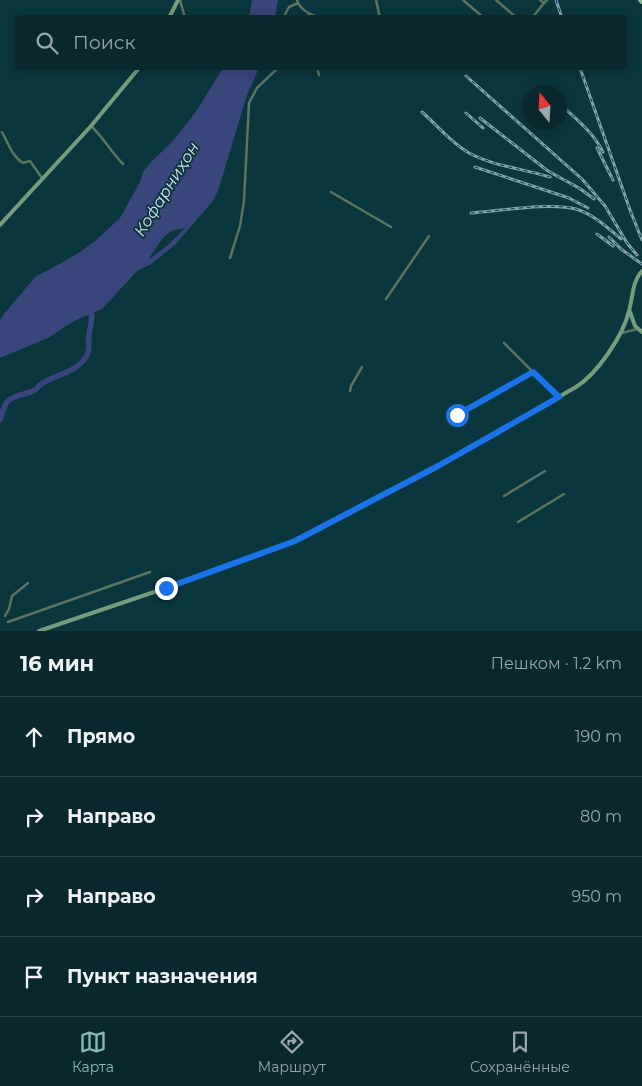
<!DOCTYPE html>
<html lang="ru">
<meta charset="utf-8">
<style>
body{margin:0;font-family:Montserrat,sans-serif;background:#16343a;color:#f1f3f6}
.compass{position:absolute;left:522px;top:85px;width:45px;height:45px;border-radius:50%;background:#08282e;box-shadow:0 2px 12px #0003;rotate:342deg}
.stop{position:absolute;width:15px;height:15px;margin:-11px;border:4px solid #1a73e8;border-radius:50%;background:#fff}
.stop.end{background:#1a73e8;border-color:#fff;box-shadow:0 1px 5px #0008}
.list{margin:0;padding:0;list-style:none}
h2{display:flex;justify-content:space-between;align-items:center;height:65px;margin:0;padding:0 20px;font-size:21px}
h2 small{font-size:16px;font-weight:400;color:#98a6aa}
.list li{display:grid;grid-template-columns:32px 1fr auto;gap:15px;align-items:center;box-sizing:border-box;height:80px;padding:0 20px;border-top:1px solid #29444a}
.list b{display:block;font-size:19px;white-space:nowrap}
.list em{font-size:16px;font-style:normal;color:#98a6aa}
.icon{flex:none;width:28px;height:28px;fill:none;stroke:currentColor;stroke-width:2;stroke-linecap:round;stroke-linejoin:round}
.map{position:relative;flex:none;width:642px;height:631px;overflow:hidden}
.search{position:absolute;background:#08282e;box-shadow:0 2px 12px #0003;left:15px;right:15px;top:15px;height:55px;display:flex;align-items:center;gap:12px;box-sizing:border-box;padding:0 18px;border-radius:5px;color:#98a6aa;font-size:19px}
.sheet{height:385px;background:#08282e}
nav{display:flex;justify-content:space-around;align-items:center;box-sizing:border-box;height:70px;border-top:1px solid #29444a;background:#08282e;font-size:14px;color:#98a6aa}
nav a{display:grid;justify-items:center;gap:2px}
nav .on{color:#8bbbb9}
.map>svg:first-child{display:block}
</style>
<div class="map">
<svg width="642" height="631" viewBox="0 0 642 631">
<rect width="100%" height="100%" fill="#0a363d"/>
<path fill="#39467b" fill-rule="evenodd" d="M252,0H278L275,17H249Z
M223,68H259L247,95L218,191L212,202L176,244L150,265L138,270L102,309L74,321L48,338L0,358V320L4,314L36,276L49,270L80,252L95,241L120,218L140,182L143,172L151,162L172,142L195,113ZM185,228L169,244L148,260L162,239L171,231Z"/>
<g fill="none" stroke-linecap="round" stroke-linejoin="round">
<path stroke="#39467b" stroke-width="5.5" d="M0,420C2,414 3,407 7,402C14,394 26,395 35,390C39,387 36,388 40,385C55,374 75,374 86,357C91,350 88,342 89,335C90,326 94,316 90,308"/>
<path stroke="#5c7562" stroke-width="2.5" d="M180,0L185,18
M297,0C300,11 312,15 322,18
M376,0L380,18
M463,0L484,18
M496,0L517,18
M540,0L544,3L547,0
M283,18L289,7L298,3
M308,18L309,13
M532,18L544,3
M317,68L319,75
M91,126C103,137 111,152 123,164
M2,132C8,143 12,156 23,163L30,161L42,178
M331,192L391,227
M230,258L240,226L244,201L249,103L257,88L278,68
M386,299L429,236
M622,333L637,329
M533,372L559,397
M350,391L351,386L362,367
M457,415L533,372L504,343
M504,496L545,471
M518,522L564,494
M5,616L9,609L12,596L28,583
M8,622L150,572"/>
<path stroke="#749c7d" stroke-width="4" d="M169,18L178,0
M0,225L91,126L139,68
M630,312L635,326L642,332
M39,631L166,588L295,541L438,466L576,387C597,374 623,336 629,311C633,297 632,282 642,271"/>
<path stroke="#86b992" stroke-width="4" d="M640,0L642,2"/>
<defs>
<path id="rail" d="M556,0L562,18
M580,68L630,210L642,240
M466,76L582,179L605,206L627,243L637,255
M560,104C576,119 593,132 603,152
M422,112C437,125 451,143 469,153C493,166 524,169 550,177
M466,113L483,128
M480,118L548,171L579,188L594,199
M597,148L613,180
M475,167L569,198L588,208
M471,213C499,211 550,202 576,209C593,214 608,228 621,239
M597,234L613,246
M609,237L621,249L642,264"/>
</defs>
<use href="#rail" stroke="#7ca4ab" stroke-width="3"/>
<use href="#rail" stroke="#0a363d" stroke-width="1" stroke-dasharray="4" stroke-linecap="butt"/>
</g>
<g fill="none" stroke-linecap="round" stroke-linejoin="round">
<path stroke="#1a73e8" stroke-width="6" d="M166,588L295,541L438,466L559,397L533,372L457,415"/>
</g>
<g text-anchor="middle" stroke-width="4" stroke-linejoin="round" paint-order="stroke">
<g font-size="16" font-style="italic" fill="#dee3f4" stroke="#0a363d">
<text transform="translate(166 189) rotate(-58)" y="6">Кофарниҳон</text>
</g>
</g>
</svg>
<svg class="compass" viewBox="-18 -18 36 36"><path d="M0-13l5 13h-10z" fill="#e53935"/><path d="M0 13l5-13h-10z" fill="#98a6aa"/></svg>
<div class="stop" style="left:457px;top:415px"></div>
<div class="stop end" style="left:166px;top:588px"></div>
<div class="search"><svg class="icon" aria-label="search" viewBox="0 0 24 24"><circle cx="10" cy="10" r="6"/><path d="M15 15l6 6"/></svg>Поиск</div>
</div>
<section class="sheet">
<h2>16 мин<small>Пешком · 1.2 km</small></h2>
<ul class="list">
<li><svg class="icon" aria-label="ahead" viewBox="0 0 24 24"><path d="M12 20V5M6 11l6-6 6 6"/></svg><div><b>Прямо</b></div><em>190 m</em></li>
<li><svg class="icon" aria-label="right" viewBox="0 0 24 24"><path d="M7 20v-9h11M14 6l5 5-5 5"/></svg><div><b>Направо</b></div><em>80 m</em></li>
<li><svg class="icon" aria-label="right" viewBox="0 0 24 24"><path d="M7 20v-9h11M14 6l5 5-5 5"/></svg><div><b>Направо</b></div><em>950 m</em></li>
<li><svg class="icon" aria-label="arrive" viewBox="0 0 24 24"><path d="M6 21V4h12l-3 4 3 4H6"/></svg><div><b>Пункт назначения</b></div></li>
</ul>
</section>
<nav>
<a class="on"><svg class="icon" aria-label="map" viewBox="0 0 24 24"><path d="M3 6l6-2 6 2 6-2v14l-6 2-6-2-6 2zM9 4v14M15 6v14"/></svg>Карта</a>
<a><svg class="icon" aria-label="directions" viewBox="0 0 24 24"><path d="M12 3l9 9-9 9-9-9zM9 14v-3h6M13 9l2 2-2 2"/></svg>Маршрут</a>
<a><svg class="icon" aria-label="saved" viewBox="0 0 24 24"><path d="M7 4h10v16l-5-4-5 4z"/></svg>Сохранённые</a>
</nav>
